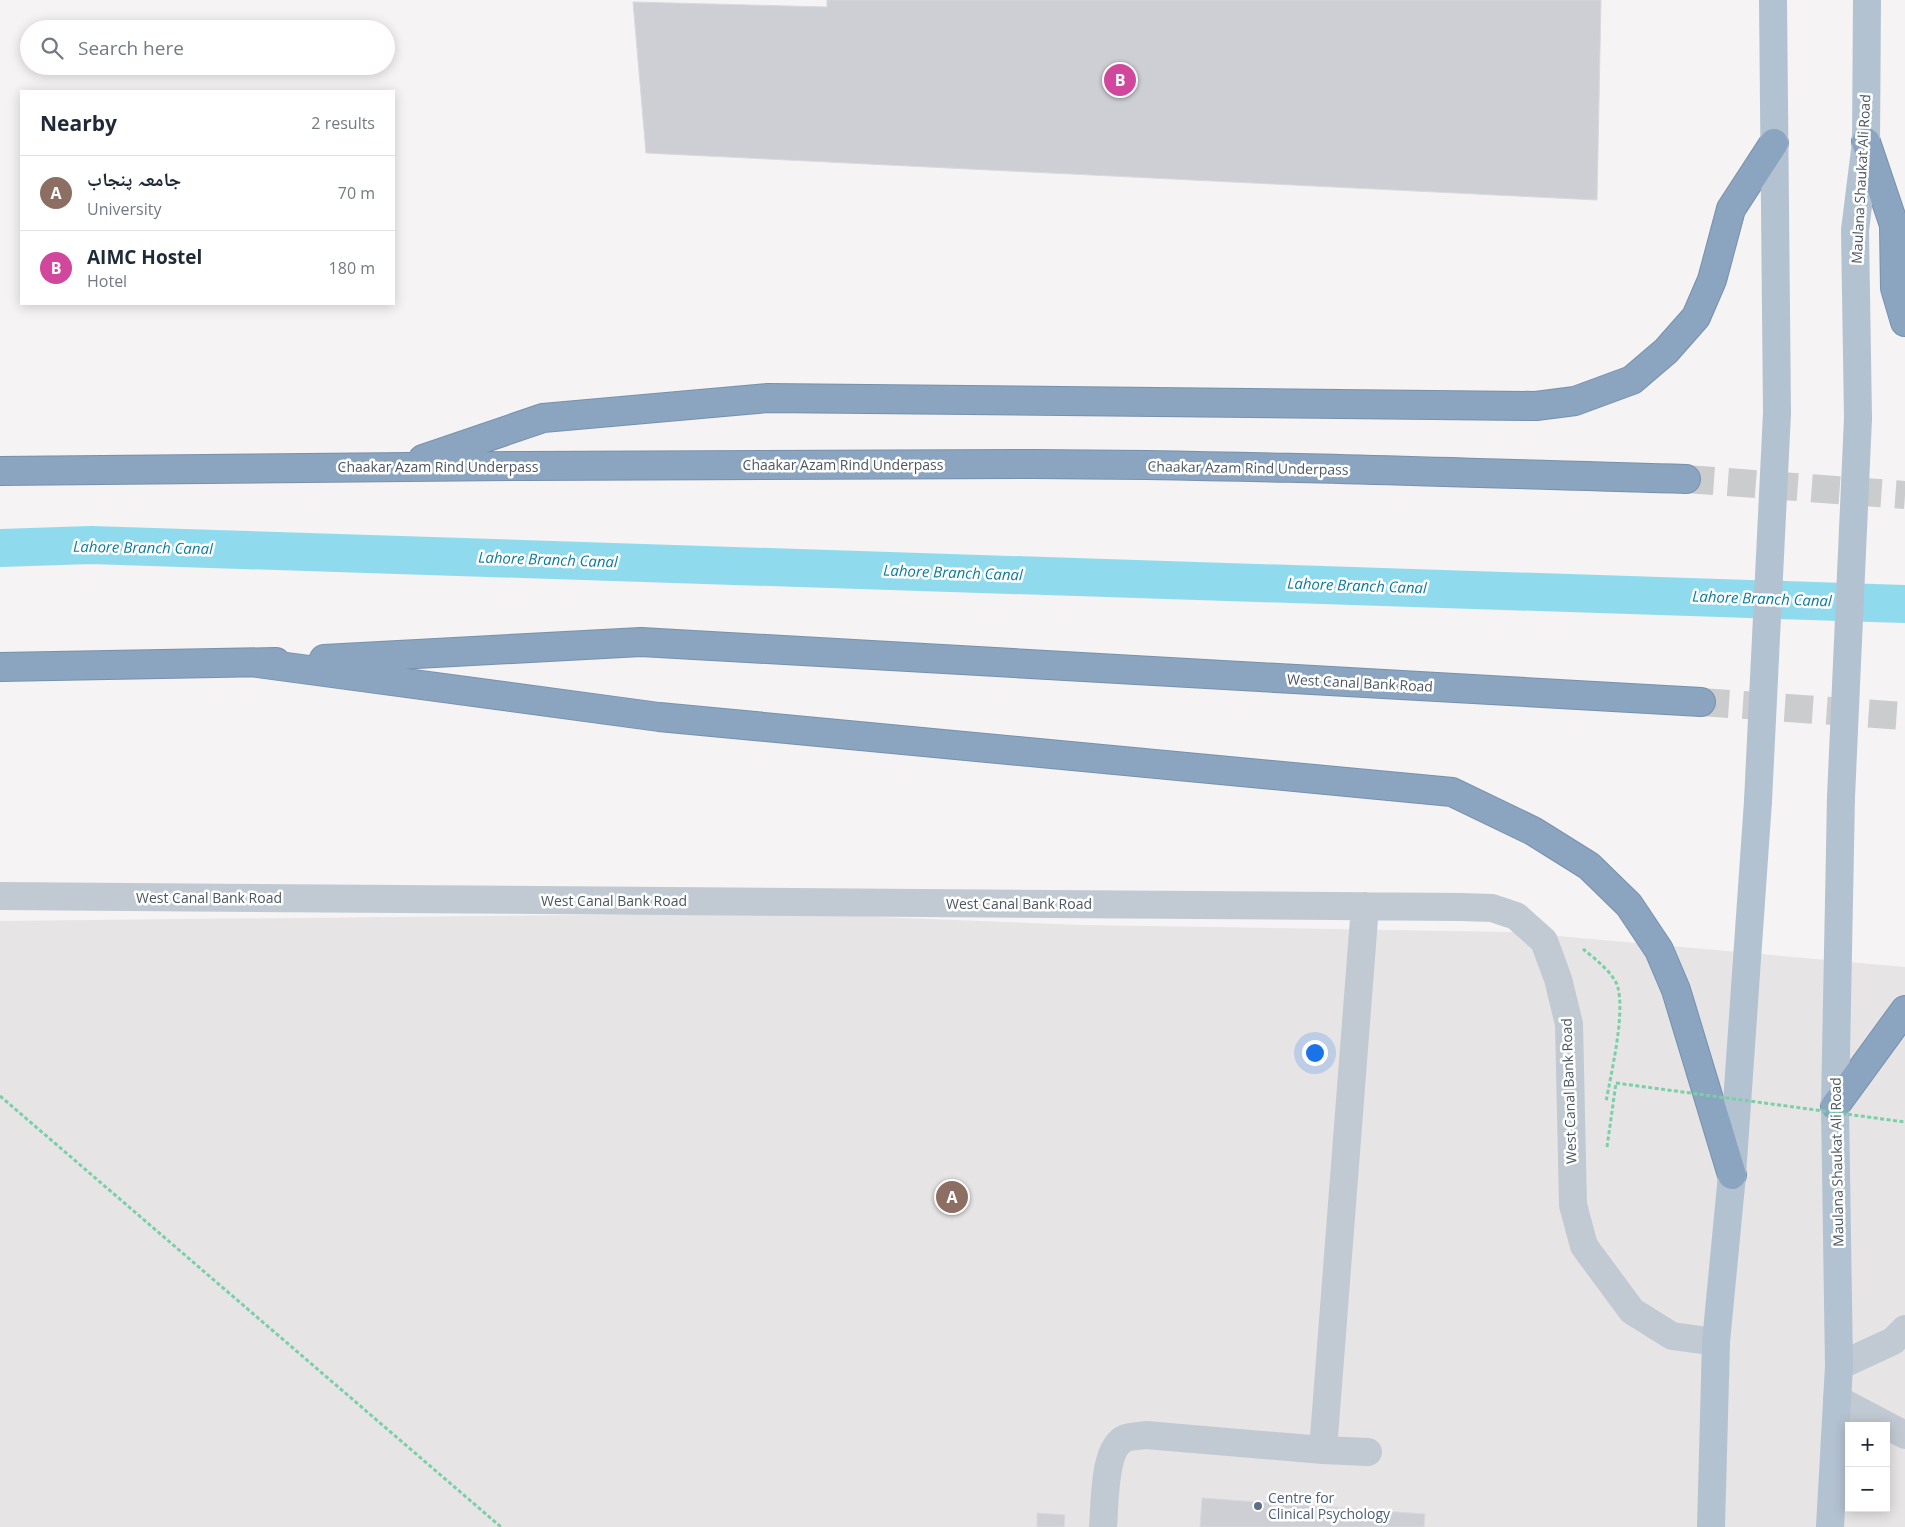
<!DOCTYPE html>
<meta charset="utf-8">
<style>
body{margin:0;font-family:"Open Sans","Noto Naskh Arabic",sans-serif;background:#f2f2f3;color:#1f2937}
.controls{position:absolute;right:15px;bottom:15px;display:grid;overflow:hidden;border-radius:0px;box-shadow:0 2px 12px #0003}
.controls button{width:45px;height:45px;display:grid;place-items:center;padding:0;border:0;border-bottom:1px solid #e0e1e3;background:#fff;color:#1f2937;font:25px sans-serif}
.you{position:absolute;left:1314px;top:1052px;width:18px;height:18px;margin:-12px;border:4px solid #fff;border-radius:50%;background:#1a73e8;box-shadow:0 0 0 8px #1a73e833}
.badge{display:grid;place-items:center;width:32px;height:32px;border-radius:50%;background:#1a73e8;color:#fff;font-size:16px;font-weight:700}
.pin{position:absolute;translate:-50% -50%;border:2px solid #fff;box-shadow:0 1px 5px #0006}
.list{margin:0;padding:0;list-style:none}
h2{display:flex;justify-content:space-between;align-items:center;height:65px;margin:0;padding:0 20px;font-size:21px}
h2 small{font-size:16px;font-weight:400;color:#747a83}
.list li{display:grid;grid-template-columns:32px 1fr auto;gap:15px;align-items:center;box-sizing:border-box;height:75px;padding:0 20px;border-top:1px solid #e0e1e3}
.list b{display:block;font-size:19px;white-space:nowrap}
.list p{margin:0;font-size:16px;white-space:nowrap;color:#747a83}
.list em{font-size:16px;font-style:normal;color:#747a83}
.icon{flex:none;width:28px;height:28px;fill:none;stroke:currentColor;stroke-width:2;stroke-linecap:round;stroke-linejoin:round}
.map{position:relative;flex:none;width:1905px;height:1527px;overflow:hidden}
.search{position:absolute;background:#fff;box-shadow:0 2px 12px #0003;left:20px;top:20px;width:375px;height:55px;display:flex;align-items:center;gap:12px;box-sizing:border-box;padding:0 18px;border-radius:28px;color:#747a83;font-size:19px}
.panel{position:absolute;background:#fff;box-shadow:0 2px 12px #0003;left:20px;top:90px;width:375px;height:215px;border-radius:0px}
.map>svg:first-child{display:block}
</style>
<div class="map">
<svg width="1905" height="1527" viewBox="0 0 1905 1527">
<rect width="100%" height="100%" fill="#f5f3f3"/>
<path fill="#e6e4e5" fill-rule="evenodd" d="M775,913L1081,925L1512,932L1905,967V1527H0V921ZM1849,1426H1886V1508H1849Z"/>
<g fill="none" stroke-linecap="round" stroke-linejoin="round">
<path stroke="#90daee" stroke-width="38" d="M0,548L91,545L1905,604"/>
</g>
<path fill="#cdcfd5" stroke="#d7d9de" d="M827,0H1601L1597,200L646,153L633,2L827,7Z
M1202,1498L1425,1514L1424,1527H1200Z
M1037,1513L1065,1515L1064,1527H1037Z"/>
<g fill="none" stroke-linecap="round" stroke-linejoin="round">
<path stroke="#caccce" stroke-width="28" stroke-dasharray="28 14" stroke-linecap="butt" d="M1686,479L1905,495
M1701,702L1905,716"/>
<defs>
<path id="highway" d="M1866,142L1894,225L1895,288L1905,322
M423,459L543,418L768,398L1536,406L1575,401L1632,380L1666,351L1696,317L1712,280L1731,209L1774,143
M0,471C345,467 689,464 1034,464C1251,465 1469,473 1686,479
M324,659L641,642L1701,702
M257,663L659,717L1452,792L1533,831L1589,866L1629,905L1659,950L1676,990L1732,1175
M0,667L276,662
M1835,1106L1905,1010"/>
</defs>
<use href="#highway" stroke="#7690ad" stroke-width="30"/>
<path stroke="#7ad0a6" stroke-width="3" stroke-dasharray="4 2.5" stroke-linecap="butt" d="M1583,949C1594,958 1615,974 1618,988C1625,1016 1611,1073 1606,1102
M0,1096L501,1527
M1607,1147L1616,1083"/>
<path stroke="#c1cad2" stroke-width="28" d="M0,896L1461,907L1492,908L1516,916L1544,941L1558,979L1569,1024L1573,1205L1584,1246L1632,1311L1672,1336L1716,1342
M1365,906L1323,1450L1368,1452
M1839,1366L1893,1341L1905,1329
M1837,1399L1905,1435
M1103,1527C1105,1506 1103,1446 1126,1438C1132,1436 1140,1436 1146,1435L1323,1450"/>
<path stroke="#b3c2d1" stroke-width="28" d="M1773,0L1777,413
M1858,418L1855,230L1866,142L1867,0
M1711,1527L1716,1342L1732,1175L1758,801
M1830,1527L1839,1366L1835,1106L1841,797"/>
<use href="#highway" stroke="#8ba5c1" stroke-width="28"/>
<path stroke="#7ad0a6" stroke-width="3" stroke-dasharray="4 2.5" stroke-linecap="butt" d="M1616,1083L1905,1122"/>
<path stroke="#b3c2d1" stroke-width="28" d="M1841,797L1858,418
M1758,801L1777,413"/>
</g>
<circle fill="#5c6f8a" stroke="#fff" stroke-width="2" cx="1258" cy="1506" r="5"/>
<g text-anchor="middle" stroke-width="5" stroke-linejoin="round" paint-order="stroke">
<g font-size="14" fill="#4a5661" stroke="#fff">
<text transform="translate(1861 179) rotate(-87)" y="5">Maulana Shaukat Ali Road</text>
<text x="843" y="470">Chaakar Azam Rind Underpass</text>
<text x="438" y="472">Chaakar Azam Rind Underpass</text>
<text transform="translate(1248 468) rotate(1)" y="5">Chaakar Azam Rind Underpass</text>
<text transform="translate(1360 683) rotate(3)" y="5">West Canal Bank Road</text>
<text x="209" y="903">West Canal Bank Road</text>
<text x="614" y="906">West Canal Bank Road</text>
<text x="1019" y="909">West Canal Bank Road</text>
<text transform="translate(1569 1091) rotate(-92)" y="5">West Canal Bank Road</text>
<text transform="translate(1837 1162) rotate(-91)" y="5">Maulana Shaukat Ali Road</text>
</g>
<g font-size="14" fill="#4e5e75" stroke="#fff" text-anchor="start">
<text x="1268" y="1503">Centre for<tspan x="1268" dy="16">Clinical Psychology</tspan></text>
</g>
<g font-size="15" font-style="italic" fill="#0c7c9b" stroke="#fff">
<text transform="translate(143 548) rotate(1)" y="5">Lahore Branch Canal</text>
<text transform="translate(548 560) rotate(2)" y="5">Lahore Branch Canal</text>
<text transform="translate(953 573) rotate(2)" y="5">Lahore Branch Canal</text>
<text transform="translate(1357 586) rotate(2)" y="5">Lahore Branch Canal</text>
<text transform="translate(1762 599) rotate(2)" y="5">Lahore Branch Canal</text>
</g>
</g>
</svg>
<div class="controls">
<button>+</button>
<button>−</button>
</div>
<div class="you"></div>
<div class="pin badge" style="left:952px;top:1197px;background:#8d6e63">A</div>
<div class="pin badge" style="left:1120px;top:80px;background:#d1479c">B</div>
<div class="search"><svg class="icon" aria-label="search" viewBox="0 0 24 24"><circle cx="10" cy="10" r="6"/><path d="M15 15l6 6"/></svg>Search here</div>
<section class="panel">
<h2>Nearby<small>2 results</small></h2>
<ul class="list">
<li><span class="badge" style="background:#8d6e63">A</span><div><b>جامعہ پنجاب</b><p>University</p></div><em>70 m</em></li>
<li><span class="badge" style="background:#d1479c">B</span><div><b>AIMC Hostel</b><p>Hotel</p></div><em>180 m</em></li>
</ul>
</section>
</div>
